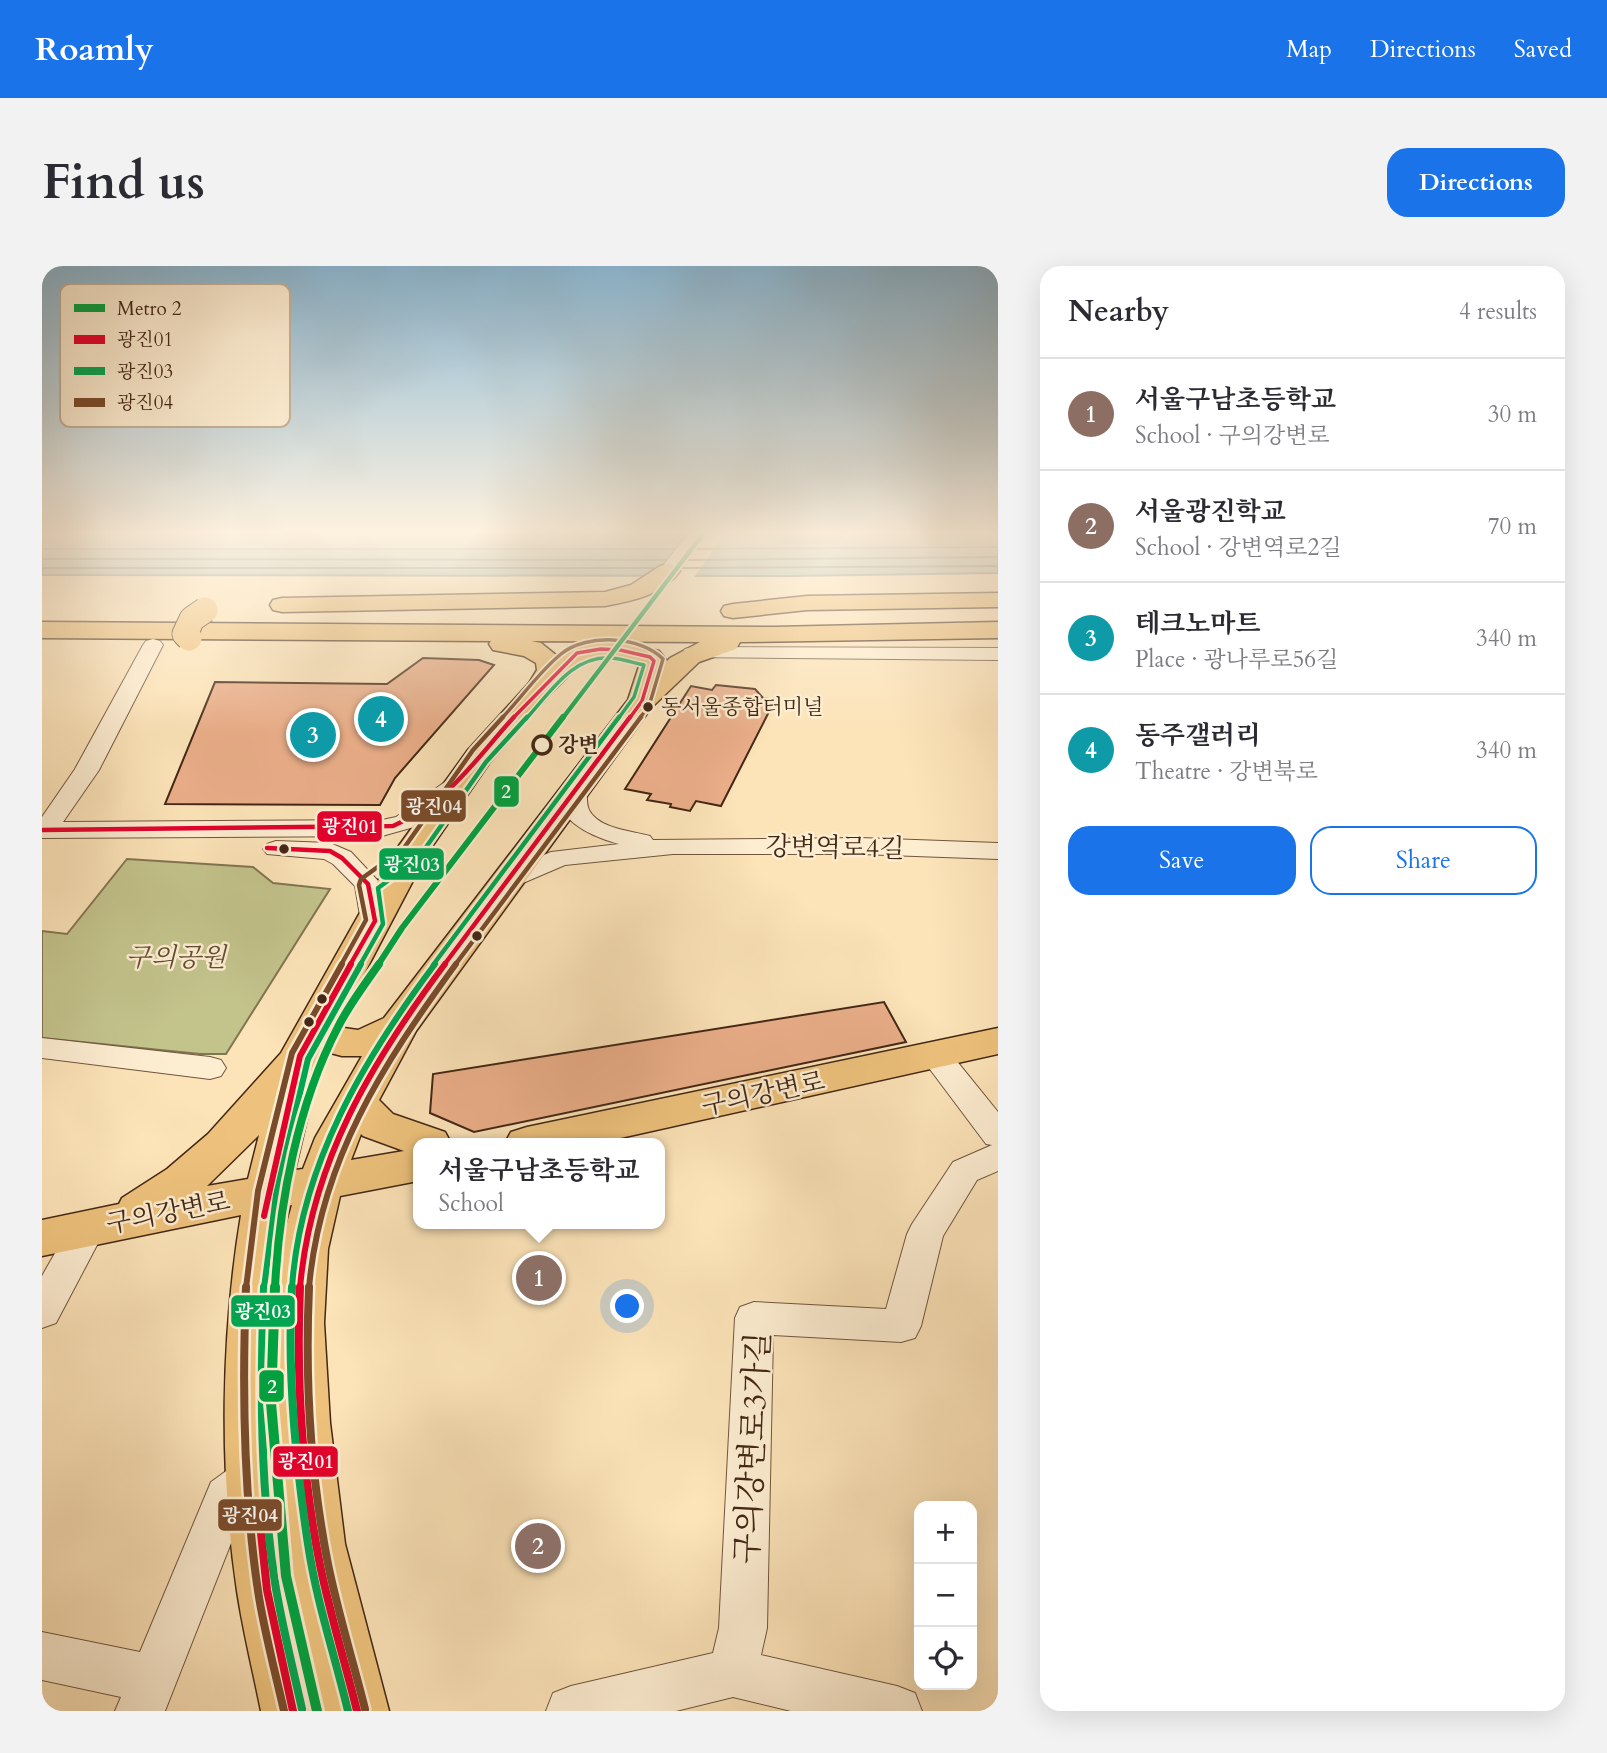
<!DOCTYPE html>
<meta charset="utf-8">
<style>
body{margin:0;font-family:Cardo,"Noto Serif KR",serif;background:#f2f2f3;color:#2b2b33}
.controls{position:absolute;right:21px;bottom:21px;display:grid;overflow:hidden;border-radius:14px;box-shadow:0 7px 28px #0002}
.controls button{width:63px;height:63px;display:grid;place-items:center;padding:0;border:0;border-bottom:2px solid #e1e1e2;background:#fff;color:#2b2b33;font:35px sans-serif}
.you{position:absolute;left:586px;top:1041px;width:24px;height:24px;margin:-18px;border:5px solid #fff;border-radius:50%;background:#1a73e8;box-shadow:0 0 0 10px #1a73e833}
.badge{display:grid;place-items:center;width:46px;height:46px;border-radius:50%;background:#1a73e8;color:#fff;font-size:23px;font-weight:700}
.pin{position:absolute;translate:-50% -50%;border:4px solid #fff;box-shadow:0 2px 7px #0006}
.popup{position:absolute;left:371px;top:872px;width:252px;height:91px;box-sizing:border-box;display:grid;place-content:center;border-radius:14px;background:#fff;filter:drop-shadow(0 2px 5px #0005);font-size:23px;white-space:nowrap;color:#7c7c81}
.popup b{font-size:26px;color:#2b2b33}
.popup::after{content:'';position:absolute;left:50%;top:100%;margin-left:-14px;border:14px solid transparent;border-top-color:#fff}
.list{margin:0;padding:0;list-style:none}
h2{display:flex;justify-content:space-between;align-items:center;height:91px;margin:0;padding:0 28px;font-size:30px}
h2 small{font-size:23px;font-weight:400;color:#7c7c81}
.list li{display:grid;grid-template-columns:46px 1fr auto;gap:21px;align-items:center;box-sizing:border-box;height:112px;padding:0 28px;border-top:2px solid #e1e1e2}
.list b{display:block;font-size:26px;white-space:nowrap}
.list p{margin:0;font-size:23px;white-space:nowrap;color:#7c7c81}
.list em{font-size:23px;font-style:normal;color:#7c7c81}
.actions{display:flex;gap:14px;padding:21px 28px}
.actions a{flex:1;padding:16px 0;border:2px solid #1a73e8;border-radius:21px;text-align:center;font-size:24px;color:#1a73e8}
.actions .main{background:#1a73e8;color:#fff}
.icon{flex:none;width:38px;height:38px;fill:none;stroke:currentColor;stroke-width:2;stroke-linecap:round;stroke-linejoin:round}
.map{position:relative;flex:none;width:956px;height:1445px;overflow:hidden;border-radius:21px}
header{display:flex;align-items:center;gap:42px;box-sizing:border-box;height:98px;padding:0 35px;background:#1a73e8;color:#fff}
header strong{font-size:33px}
nav{display:flex;gap:38px;margin-inline-start:auto;font-size:24px}
.intro{display:flex;align-items:center;justify-content:space-between;box-sizing:border-box;height:168px;padding:0 42px}
h1{margin:0;font-size:49px}
.button{padding:18px 32px;border-radius:21px;background:#1a73e8;color:#fff;font-size:24px;font-weight:700}
main{display:flex;gap:42px;padding:0 42px}
aside{flex:1;background:#fff;border-radius:21px;box-shadow:0 7px 28px #0002}
.map>svg:first-child{display:block}
</style>
<header>
<strong>Roamly</strong>
<nav><a>Map</a><a>Directions</a><a>Saved</a></nav>
</header>
<div class="intro"><h1>Find us</h1><a class="button">Directions</a></div>
<main>
<div class="map">
<svg width="956" height="1445" viewBox="0 0 956 1445">
<rect width="100%" height="100%" fill="#fce3b8"/>
<filter id="stains"><feTurbulence type="fractalNoise" baseFrequency=".00286" numOctaves="4"/><feColorMatrix values="0 0 0 0 .2 0 0 0 0 .09 0 0 0 0 .02 0 0 0 .5 -.17"/></filter>
<radialGradient id="worn" r=".72"><stop offset=".6" stop-color="#630" stop-opacity="0"/><stop offset="1" stop-color="#630" stop-opacity=".3"/></radialGradient>
<path fill="#c3c38c" stroke="#827551" stroke-width="2" d="M85,593L211,601L231,617L288,623L184,788H158L0,772V665L25,668Z"/>
<path fill="#a0bdb6" stroke="#7a8176" stroke-width="2" d="M0,264H956V307L748,310L0,309Z"/>
<path fill="#fce3b8" d="M648,264H685L651,313H611Z"/>
<g fill="none" stroke-linecap="round" stroke-linejoin="round">
<path stroke="#717266" stroke-width="2" d="M0,283H632
M654,283L956,281
M0,293L624,294
M646,294L956,291
M0,302H611
M639,302L956,300"/>
</g>
<path fill="#ebaf8a" stroke="#422716" stroke-width="2" d="M381,392L437,394L452,399L353,512L338,539L123,538L173,416L345,418Z
M674,419L713,423L721,432L733,434L679,540L654,535L648,545L628,541L629,538L605,534L609,528L583,523L649,420L670,424Z
M842,736L864,776L432,866L388,847L391,808Z"/>
<g fill="none" stroke-linecap="round" stroke-linejoin="round">
<defs>
<path id="minor" d="M649,264H666L632,309H620L617,305Z
M111,373L118,375L121,379L57,504L21,556L340,554L354,551L407,513L415,511L423,513L427,518L372,561L340,570L0,572V551L33,503L101,379L104,375Z
M650,381L956,382V394L643,391L640,387L643,383Z
M533,515L542,517C547,525 543,535 547,544C557,563 590,565 608,570L611,574L818,572L956,577V593L818,588H631L523,599L474,620L465,622L456,620L452,614L456,608L509,586L577,578C553,572 501,551 524,517Z
M234,575L288,577L309,586L339,618L347,655L343,661L333,663L323,661L319,655L313,620L291,598L282,593L225,588L221,583L225,578Z
M0,772L168,791L179,794L184,802L179,810L168,813L0,792Z
M894,779L905,783L956,846V905L935,914L901,970L879,1060L873,1072L859,1076L731,1069L725,1362L719,1389L855,1420L873,1427L880,1445H749L691,1431L634,1445H504L511,1427L529,1420L671,1387L677,1362L693,1052L698,1041L712,1036L844,1043L865,968L870,958L911,896L950,879L944,878L878,790L883,783Z
M46,948L59,952L64,962L14,1057L0,1062V1010L33,952Z
M213,1189L228,1195L235,1209L228,1223L202,1244L123,1445H73L79,1431L0,1414V1366L98,1386L169,1216L198,1195Z"/>
<path id="major" d="M559,375L578,376L617,385L625,395L614,435L374,765L337,834L351,848L403,866L409,877H376V915L298,930L286,983L282,1057L288,1157L303,1278L347,1445H219C211,1405 201,1365 195,1325C177,1204 179,1070 199,949L0,990V954L77,938L80,932L125,903L166,868L239,787L351,588L426,484L488,416L526,381ZM559,391L598,397L586,434L342,752L316,764L302,762L300,750L385,588L448,496L508,428L543,393ZM281,785L300,790H320L273,872L261,903L253,904ZM319,868L321,870L362,885L309,894ZM217,869L206,913L165,920ZM250,939L244,961L246,940Z
M956,762V788L556,877H463L469,866L485,861Z"/>
<path id="highway" d="M626,298L634,300L638,305C621,329 590,335 563,340L240,346L231,344L228,339L231,334L240,332L563,326L589,319L618,300Z
M956,327V341L765,344L691,352L682,350L679,345L682,340L691,338L765,330Z
M0,356L732,361L956,356V372L698,376L694,383L657,396L610,441L600,443L590,441L586,435L590,429L628,392L658,376L489,375L499,377L520,394C522,407 515,417 508,428L498,430L488,428L484,422L495,404L494,397L482,390L451,384L447,378L449,375L0,372Z"/>
</defs>
<use href="#minor" stroke="#70563e" stroke-width="2"/>
<use href="#major" stroke="#422716" stroke-width="3"/>
<use href="#highway" stroke="#422716" stroke-width="3"/>
<use href="#minor" fill="#fdedd1" fill-rule="evenodd"/>
<use href="#major" fill="#eec27c" fill-rule="evenodd"/>
<use href="#highway" fill="#eec27c" fill-rule="evenodd"/>
<defs>
<path id="highway-bridge" d="M147,372L143,368L150,353L163,344"/>
</defs>
<use href="#highway-bridge" stroke="#422716" stroke-width="27" stroke-linecap="butt"/>
<use href="#highway-bridge" stroke="#eec27c" stroke-width="25"/>
<defs>
<path id="bus-1-far3" d="M470,453L535,387L559,383L578,384L608,391L612,395L600,435L587,453"/>
<path id="bus-1-far2" d="M0,564L351,560C408,535 432,495 472,451
M225,582L288,585L300,592L326,618L333,655L308,699
M402,699L588,451"/>
<path id="bus-1-far1" d="M222,950L258,790L309,698
M258,1022C269,896 329,797 403,698"/>
<path id="bus-1" d="M258,1021C254,1113 260,1208 278,1299C288,1348 303,1396 315,1445
M219,1267L225,1324L251,1445"/>
<path id="bus-2-far3" d="M484,453C508,427 530,389 570,392C580,393 592,397 602,399L592,431L576,453"/>
<path id="bus-2-far2" d="M318,699L341,658L336,622L375,594L444,496L485,451
M391,699L577,451"/>
<path id="bus-2-far1" d="M222,1022L234,929L266,793L319,698
M250,1022C258,900 321,794 393,698"/>
<path id="bus-2" d="M222,1021C218,1121 218,1224 234,1323C241,1363 251,1403 260,1443
M250,1021C245,1106 253,1193 266,1278C274,1334 293,1390 306,1445"/>
<path id="bus-3-far3" d="M459,453C479,432 497,406 519,388C544,367 599,370 621,393L607,440L597,453"/>
<path id="bus-3-far2" d="M299,699L324,654L317,619L319,613L362,582L431,484L461,451
M413,699L599,451"/>
<path id="bus-3-far1" d="M204,1022L216,925L250,787L300,698
M267,1022C278,895 341,798 414,698"/>
<path id="bus-3" d="M204,1021C200,1122 201,1224 216,1325C222,1365 233,1405 242,1445
M267,1021C263,1112 268,1207 286,1298C296,1347 311,1395 323,1443"/>
</defs>
<use href="#bus-1-far3" stroke="#fdedd1" stroke-width="7"/>
<use href="#bus-1-far2" stroke="#fdedd1" stroke-width="9"/>
<use href="#bus-1-far1" stroke="#fdedd1" stroke-width="11"/>
<use href="#bus-1" stroke="#fdedd1" stroke-width="13"/>
<use href="#bus-2-far3" stroke="#fdedd1" stroke-width="7"/>
<use href="#bus-2-far2" stroke="#fdedd1" stroke-width="9"/>
<use href="#bus-2-far1" stroke="#fdedd1" stroke-width="11"/>
<use href="#bus-2" stroke="#fdedd1" stroke-width="13"/>
<use href="#bus-3-far3" stroke="#fdedd1" stroke-width="7"/>
<use href="#bus-3-far2" stroke="#fdedd1" stroke-width="9"/>
<use href="#bus-3-far1" stroke="#fdedd1" stroke-width="11"/>
<use href="#bus-3" stroke="#fdedd1" stroke-width="13"/>
<use href="#bus-1-far3" stroke="#e4002b" stroke-width="3.5"/>
<use href="#bus-1-far2" stroke="#e4002b" stroke-width="4.5"/>
<use href="#bus-1-far1" stroke="#e4002b" stroke-width="6"/>
<use href="#bus-1" stroke="#e4002b" stroke-width="8"/>
<use href="#bus-2-far3" stroke="#00a651" stroke-width="3.5"/>
<use href="#bus-2-far2" stroke="#00a651" stroke-width="4.5"/>
<use href="#bus-2-far1" stroke="#00a651" stroke-width="6"/>
<use href="#bus-2" stroke="#00a651" stroke-width="8"/>
<use href="#bus-3-far3" stroke="#7a4b2a" stroke-width="3.5"/>
<use href="#bus-3-far2" stroke="#7a4b2a" stroke-width="4.5"/>
<use href="#bus-3-far1" stroke="#7a4b2a" stroke-width="6"/>
<use href="#bus-3" stroke="#7a4b2a" stroke-width="8"/>
<defs>
<path id="metro-1-far3" d="M520,453L664,264"/>
<path id="metro-1-far2" d="M336,699L360,662L521,451"/>
<path id="metro-1-far1" d="M233,1022C237,937 256,837 296,761C307,739 323,718 337,698"/>
<path id="metro-1" d="M233,1021L229,1137L244,1310L275,1445"/>
</defs>
<use href="#metro-1-far3" stroke="#fdedd1" stroke-width="8"/>
<use href="#metro-1-far2" stroke="#fdedd1" stroke-width="10"/>
<use href="#metro-1-far1" stroke="#fdedd1" stroke-width="13"/>
<use href="#metro-1" stroke="#fdedd1" stroke-width="16"/>
<use href="#metro-1-far3" stroke="#00a23f" stroke-width="4.5"/>
<use href="#metro-1-far2" stroke="#00a23f" stroke-width="6"/>
<use href="#metro-1-far1" stroke="#00a23f" stroke-width="8"/>
<use href="#metro-1" stroke="#00a23f" stroke-width="10"/>
</g>
<linearGradient id="sky" x2="0" y2="1"><stop stop-color="#8bb8d4"/><stop offset="0.57" stop-color="#fef2df"/><stop offset="1" stop-color="#fef2df" stop-opacity="0"/></linearGradient>
<rect width="956" height="467" fill="url(#sky)"/>
<g fill="#422716" stroke="#fdedd1" stroke-width="2.5">
<circle cx="606" cy="441" r="6"/>
<circle cx="242" cy="583" r="6"/>
<circle cx="435" cy="670" r="6"/>
<circle cx="280" cy="733" r="6"/>
<circle cx="267" cy="756" r="6"/>
</g>
<circle fill="#fdedd1" stroke="#422716" stroke-width="3.5" cx="500" cy="479" r="9"/>
<g text-anchor="middle" stroke-width="5" stroke-linejoin="round" paint-order="stroke">
<g font-size="21" fill="#422716" stroke="#fdedd1" text-anchor="start">
<text x="619" y="448">동서울종합터미널</text>
</g>
<g font-size="21" font-weight="bold" fill="#422716" stroke="#fdedd1" text-anchor="start">
<text x="516" y="486">강변</text>
</g>
<g font-size="26" fill="#422716" stroke="#fdedd1">
<text transform="translate(793 581) rotate(1)" y="9">강변역로4길</text>
<text transform="translate(721 827) rotate(-12)" y="9">구의강변로</text>
<text transform="translate(126 946) rotate(-11)" y="9">구의강변로</text>
</g>
<g font-size="26" font-style="italic" fill="#624e34" stroke="#fdedd1">
<text x="134" y="700">구의공원</text>
</g>
<g font-size="32" fill="#422716" stroke="#fdedd1">
<text transform="translate(710 1182) rotate(-87)" y="11">구의강변로3가길</text>
</g>
</g>
<rect x="18" y="18" width="230" height="143" rx="10" fill="#fdedd1" stroke="#c5b299" stroke-width="2"/>
<rect x="32" y="38" width="31" height="8" fill="#00a23f"/>
<rect x="32" y="69" width="31" height="9" fill="#e4002b"/>
<rect x="32" y="101" width="31" height="8" fill="#00a651"/>
<rect x="32" y="132" width="31" height="9" fill="#7a4b2a"/>
<g font-size="19" fill="#422716">
<text x="75" y="49">Metro 2</text>
<text x="75" y="80">광진01</text>
<text x="75" y="112">광진03</text>
<text x="75" y="143">광진04</text>
</g>
<g stroke="#fdedd1" stroke-width="2.5">
<rect x="451" y="509" width="27" height="33" rx="7" fill="#00a23f"/>
<rect x="358" y="523" width="67" height="34" rx="7" fill="#7a4b2a"/>
<rect x="274" y="544" width="67" height="33" rx="7" fill="#e4002b"/>
<rect x="336" y="581" width="67" height="34" rx="7" fill="#00a651"/>
<rect x="188" y="1028" width="66" height="34" rx="7" fill="#00a651"/>
<rect x="216" y="1103" width="27" height="34" rx="7" fill="#00a23f"/>
<rect x="230" y="1179" width="67" height="33" rx="7" fill="#e4002b"/>
<rect x="175" y="1232" width="66" height="34" rx="7" fill="#7a4b2a"/>
</g>
<g font-size="19" text-anchor="middle" font-weight="bold" fill="#fff">
<text x="464" y="532">2</text>
<text x="392" y="547">광진04</text>
<text x="308" y="567">광진01</text>
<text x="370" y="605">광진03</text>
<text x="221" y="1052">광진03</text>
<text x="230" y="1127">2</text>
<text x="264" y="1202">광진01</text>
<text x="208" y="1256">광진04</text>
</g>
<rect width="100%" height="100%" filter="url(#stains)"/>
<rect width="100%" height="100%" fill="url(#worn)"/>
</svg>
<div class="controls">
<button>+</button>
<button>−</button>
<button><svg class="icon" aria-label="locate" viewBox="0 0 24 24"><circle cx="12" cy="12" r="6"/><path d="M12 2v4M12 18v4M2 12h4M18 12h4"/></svg></button>
</div>
<div class="you"></div>
<div class="pin badge" style="left:497px;top:1012px;background:#8d6e63">1</div>
<div class="popup"><b>서울구남초등학교</b>School</div>
<div class="pin badge" style="left:496px;top:1280px;background:#8d6e63">2</div>
<div class="pin badge" style="left:271px;top:469px;background:#0f9aa8">3</div>
<div class="pin badge" style="left:339px;top:453px;background:#0f9aa8">4</div>
</div>
<aside>
<h2>Nearby<small>4 results</small></h2>
<ul class="list">
<li><span class="badge" style="background:#8d6e63">1</span><div><b>서울구남초등학교</b><p>School · 구의강변로</p></div><em>30 m</em></li>
<li><span class="badge" style="background:#8d6e63">2</span><div><b>서울광진학교</b><p>School · 강변역로2길</p></div><em>70 m</em></li>
<li><span class="badge" style="background:#0f9aa8">3</span><div><b>테크노마트</b><p>Place · 광나루로56길</p></div><em>340 m</em></li>
<li><span class="badge" style="background:#0f9aa8">4</span><div><b>동주갤러리</b><p>Theatre · 강변북로</p></div><em>340 m</em></li>
</ul>
<div class="actions"><a class="main">Save</a><a>Share</a></div>
</aside>
</main>
